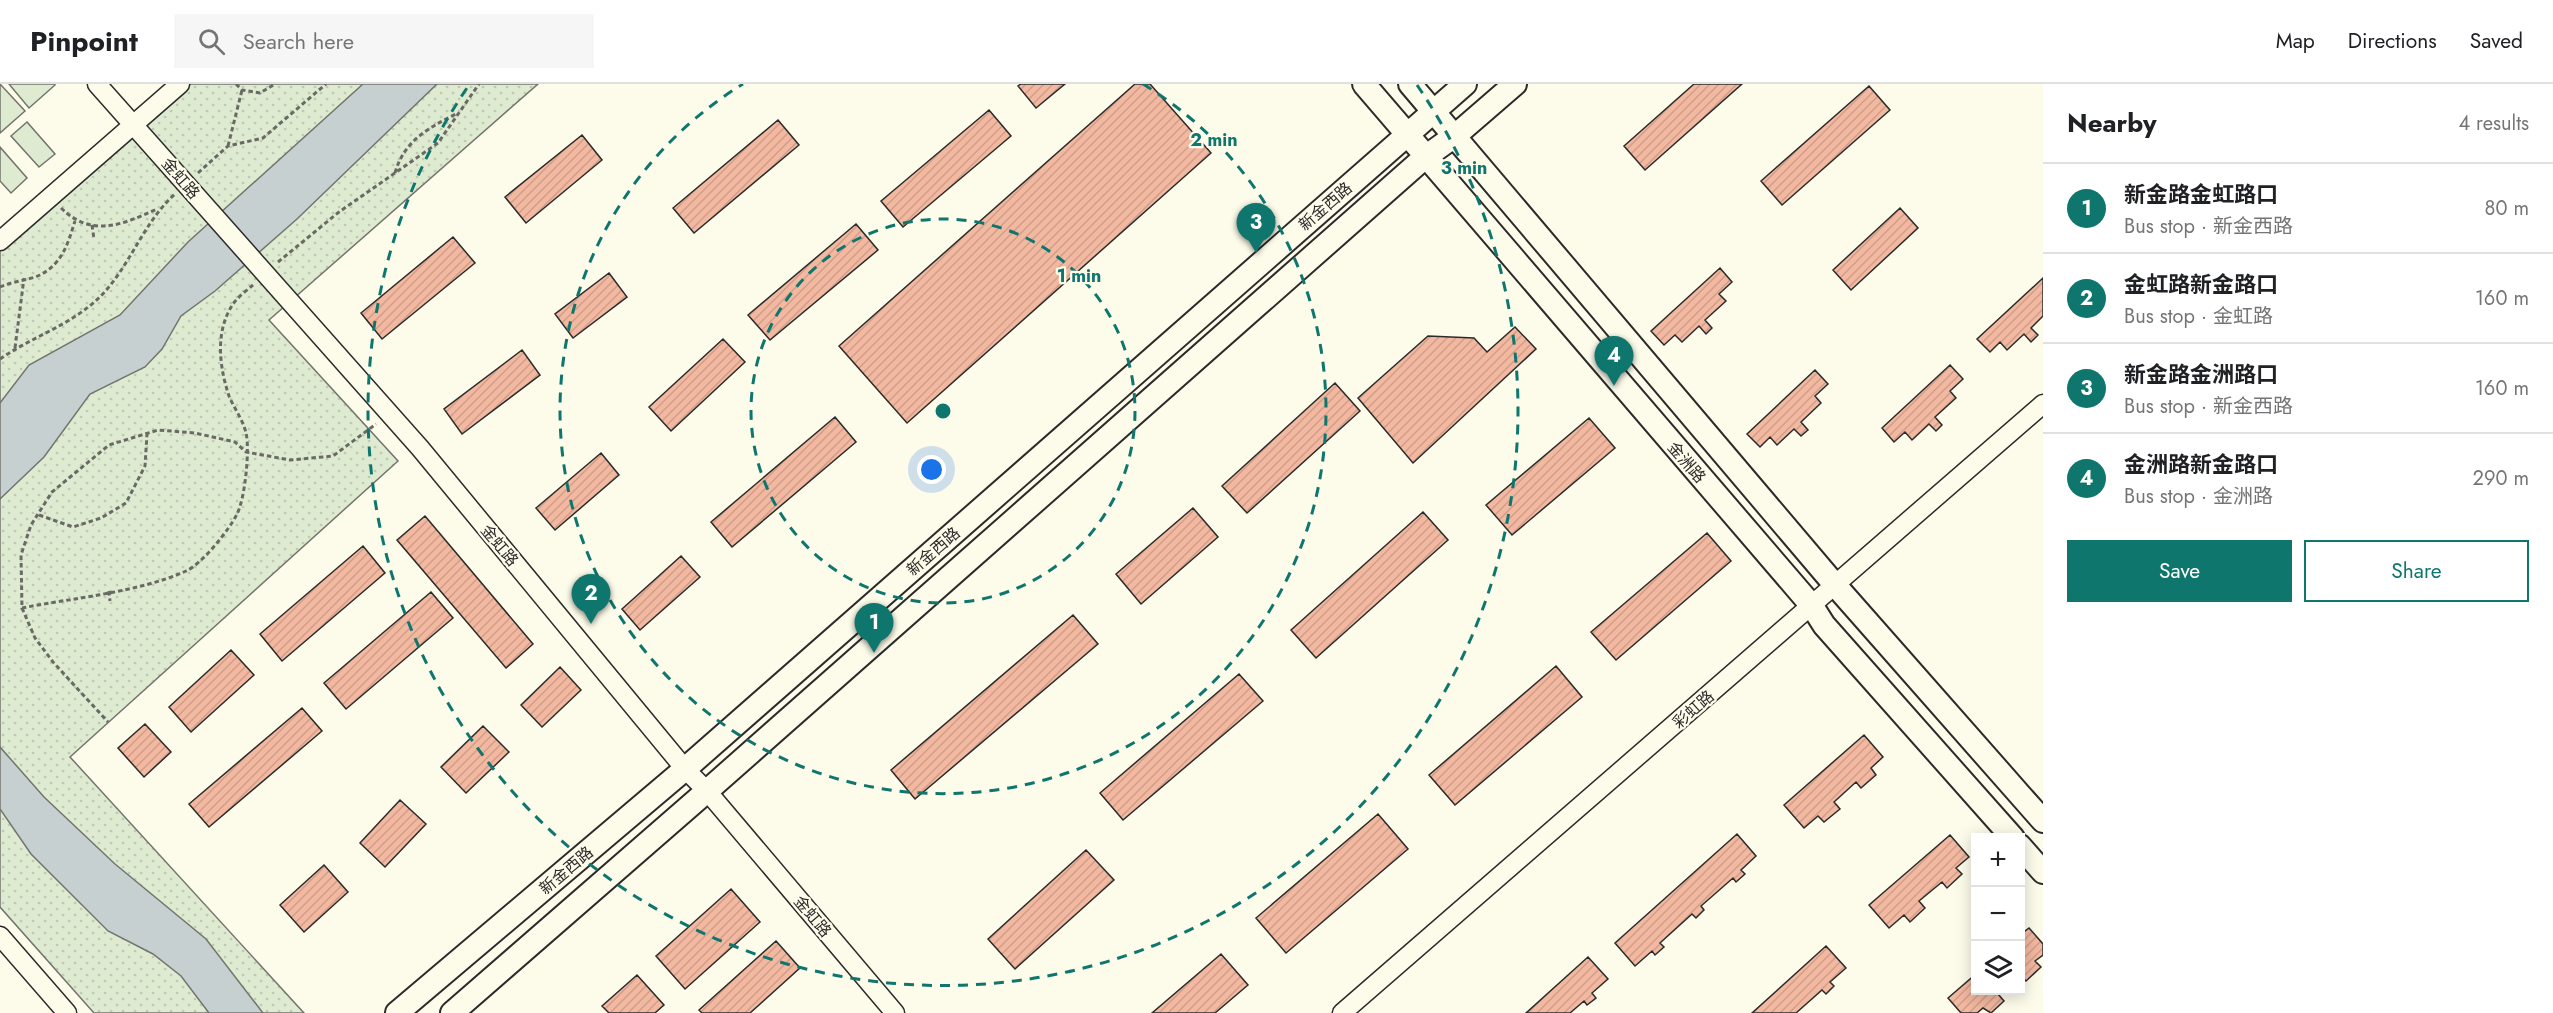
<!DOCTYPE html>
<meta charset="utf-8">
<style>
body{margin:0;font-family:Jost,"Noto Sans SC",sans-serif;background:#f6f6f6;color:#202124}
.controls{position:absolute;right:18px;bottom:18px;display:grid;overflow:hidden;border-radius:0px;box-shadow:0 3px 15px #0003}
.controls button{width:54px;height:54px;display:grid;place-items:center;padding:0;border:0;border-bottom:2px solid #e0e0e0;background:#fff;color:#202124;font:30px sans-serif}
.you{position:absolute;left:932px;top:386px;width:21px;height:21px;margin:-15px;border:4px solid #fff;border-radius:50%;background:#1a73e8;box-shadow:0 0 0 9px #1a73e833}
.badge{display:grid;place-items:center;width:39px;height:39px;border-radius:50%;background:#0f766e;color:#fff;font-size:20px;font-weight:700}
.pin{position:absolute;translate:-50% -50px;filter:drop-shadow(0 2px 3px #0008)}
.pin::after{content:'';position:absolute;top:32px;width:21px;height:18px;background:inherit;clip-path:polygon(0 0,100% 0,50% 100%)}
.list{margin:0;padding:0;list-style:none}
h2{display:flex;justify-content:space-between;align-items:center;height:78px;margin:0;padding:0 24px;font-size:26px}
h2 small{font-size:20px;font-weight:400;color:#757577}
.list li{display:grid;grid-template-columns:39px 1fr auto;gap:18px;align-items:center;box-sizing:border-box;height:90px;padding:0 24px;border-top:2px solid #e0e0e0}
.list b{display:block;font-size:22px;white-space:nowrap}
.list p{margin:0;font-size:20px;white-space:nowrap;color:#757577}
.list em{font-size:20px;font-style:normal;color:#757577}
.actions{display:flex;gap:12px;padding:18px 24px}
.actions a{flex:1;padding:14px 0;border:2px solid #0f766e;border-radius:0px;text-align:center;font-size:21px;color:#0f766e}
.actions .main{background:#0f766e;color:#fff}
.icon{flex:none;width:33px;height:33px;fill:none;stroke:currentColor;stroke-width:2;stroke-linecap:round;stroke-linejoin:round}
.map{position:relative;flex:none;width:2043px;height:929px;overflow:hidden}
header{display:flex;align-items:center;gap:36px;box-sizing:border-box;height:84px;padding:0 30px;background:#fff;border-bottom:2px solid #e0e0e0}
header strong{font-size:28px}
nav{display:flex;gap:33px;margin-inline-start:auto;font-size:21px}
.search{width:420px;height:54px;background:#f6f6f6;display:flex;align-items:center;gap:15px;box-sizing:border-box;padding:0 21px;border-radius:0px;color:#757577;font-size:22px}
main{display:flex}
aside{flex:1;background:#fff}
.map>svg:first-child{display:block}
</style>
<header>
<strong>Pinpoint</strong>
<div class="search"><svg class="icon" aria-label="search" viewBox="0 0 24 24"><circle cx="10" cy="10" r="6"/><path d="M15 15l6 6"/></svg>Search here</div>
<nav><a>Map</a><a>Directions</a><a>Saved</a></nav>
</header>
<main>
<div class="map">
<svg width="2043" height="929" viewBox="0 0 2043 929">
<defs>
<pattern id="green-dots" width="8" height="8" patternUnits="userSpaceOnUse" patternTransform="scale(1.5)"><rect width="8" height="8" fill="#deebd1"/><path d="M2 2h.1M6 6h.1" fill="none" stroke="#bfcab4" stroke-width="1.8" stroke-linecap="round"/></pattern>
<pattern id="building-hatch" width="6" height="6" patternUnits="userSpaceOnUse" patternTransform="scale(1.5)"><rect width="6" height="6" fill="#f2b8a0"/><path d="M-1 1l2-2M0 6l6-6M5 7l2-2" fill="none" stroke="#d09e8a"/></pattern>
</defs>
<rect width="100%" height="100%" fill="#fdfbea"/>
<path fill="url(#green-dots)" stroke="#74746e" stroke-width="1.5" d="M180,0H538L269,236L398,377L70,673L304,929H94L0,823V157Z"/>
<path fill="#deebd1" stroke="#74746e" stroke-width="1.5" d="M0,0L25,27L0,49Z
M9,0H55V1L29,24Z
M27,38L55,70L39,83L11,52Z
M0,63L27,94L11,109L0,97Z"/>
<path fill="#c7d0d0" stroke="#74746e" stroke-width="1.5" d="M363,0H437L297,135L215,207L181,232L162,265L145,283L90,310L44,373L0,415V319L29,281L120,231L188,158Z
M0,663L44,713L115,780L206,855L263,929H209L181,892L153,870L108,847L31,770L0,725Z"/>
<path fill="url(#building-hatch)" stroke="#2b2b2b" stroke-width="1.5" d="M1021,0H1065L1036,24L1018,2Z
M1135,0H1150L1211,69L907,339L839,262Z
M1694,0H1742L1645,86L1624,62Z
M1869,2L1890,26L1782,121L1761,97Z
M989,26L1011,52L903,143L881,117Z
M778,36L799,61L694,149L673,124Z
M582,51L602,76L526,139L505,113Z
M1900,124L1918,144L1851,206L1833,186Z
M856,140L878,166L770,256L748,231Z
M453,153L475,179L382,255L361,229Z
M1720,184L1732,198L1719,210L1726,217L1705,236L1712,244L1706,250L1699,242L1682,258L1675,251L1664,261L1651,247Z
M609,189L627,213L573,254L555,230Z
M2043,194V232L2031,244L2038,251L2031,258L2024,250L2007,266L2000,258L1990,268L1977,255Z
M1515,243L1536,265L1413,379L1358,314L1428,252L1474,254L1487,268Z
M723,255L745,278L671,347L649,323Z
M522,266L540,291L462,350L444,325Z
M1950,281L1963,295L1950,307L1956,314L1935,333L1942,341L1936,347L1929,340L1912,356L1905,348L1894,358L1882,344Z
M1815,286L1828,300L1815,312L1821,319L1801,338L1808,346L1801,352L1794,345L1777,361L1770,353L1760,363L1747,350Z
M1335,299L1360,327L1247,429L1222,402Z
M835,333L856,358L732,463L711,438Z
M1589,334L1615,364L1512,451L1486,421Z
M601,369L619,391L555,446L536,424Z
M1193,424L1218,453L1141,520L1116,490Z
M1423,428L1448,456L1316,574L1291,546Z
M425,432L533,560L506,584L397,456Z
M1707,449L1731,477L1616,576L1591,548Z
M363,462L385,489L282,577L260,550Z
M681,472L700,493L640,546L622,525Z
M431,508L453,534L346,625L324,599Z
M1073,531L1098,560L915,715L891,686Z
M231,566L254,591L191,648L169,623Z
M1556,582L1582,613L1455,721L1429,691Z
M560,583L581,606L542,643L521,621Z
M1239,590L1263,617L1123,736L1100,709Z
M302,624L322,647L209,743L189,720Z
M145,640L171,668L144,693L118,664Z
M483,642L509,668L466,709L441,683Z
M1864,651L1883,673L1871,684L1876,691L1861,704L1856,698L1834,718L1840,725L1824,738L1818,732L1804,744L1784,721Z
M400,716L426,740L385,783L360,759Z
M1378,730L1408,765L1286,869L1256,834Z
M1737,750L1756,772L1741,786L1745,790L1736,798L1733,794L1701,822L1704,826L1696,834L1692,830L1660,859L1664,863L1655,871L1652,867L1635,882L1615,859Z
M1950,751L1969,773L1956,784L1962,790L1947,804L1942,798L1919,817L1925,824L1910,838L1904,831L1889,844L1869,821Z
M1086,766L1114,796L1015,885L988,855Z
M324,781L348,808L304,848L280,821Z
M731,805L760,838L685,905L656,872Z
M2029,844L2043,860V871L2035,877L2041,883L2026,897L2020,891V851Z
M776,857L800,884L750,929H702L699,926Z
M1826,862L1846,884L1830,898L1834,902L1826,910L1822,906L1796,929H1752Z
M1221,870L1248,901L1215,929H1152Z
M1588,873L1608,895L1592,909L1596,914L1587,921L1584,917L1570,929H1526Z
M1976,890V906H2002L1998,910L2004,917L1991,929L1983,924L1977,929H1961L1948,914Z
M637,891L664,921L655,929H609L602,922Z"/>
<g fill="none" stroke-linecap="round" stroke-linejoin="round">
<defs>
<path id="minor" d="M97,0L420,364L685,685L707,707L895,929
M0,157L180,0
M0,852L67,929
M1342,929L2043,320"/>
<path id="major" d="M1364,0L1812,522L1824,541L2013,754
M1410,0L1835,501L2043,737
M2020,762L2043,788
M397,929L685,685L1465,0
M452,929L707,707L1424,74L1456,51L1515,0"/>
</defs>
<use href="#minor" stroke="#2b2b2b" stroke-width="21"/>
<use href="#major" stroke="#2b2b2b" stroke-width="26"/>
<path stroke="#6a6964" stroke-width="3" stroke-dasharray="4.5 3" stroke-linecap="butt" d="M236,0L242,6L260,9L275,0
M228,62L242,6
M198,89L228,62L263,54L326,0
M395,89C404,57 428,44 456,30
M61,124C92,154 122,141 157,125
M92,141L94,155
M278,178L339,128L438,59L479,0
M253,201C247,206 238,213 233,220C215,247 219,282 229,312C234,324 243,336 246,349C250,365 245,415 237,430C230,445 201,481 186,487C140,508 73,514 22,524L21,471L31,441L52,408L109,361L158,346L195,349L235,358L246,368L290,376L333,372L376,340
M0,203C13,197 30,196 40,191C63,179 68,159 75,137
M15,264L24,194
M0,275C36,250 79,239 108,204C133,174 146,136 175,110
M39,431L73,443L101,434L126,419L145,382L147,350
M109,507L110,517
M22,524L35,554L53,578L108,638"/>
<use href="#minor" stroke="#fdfbea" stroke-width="18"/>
<use href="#major" stroke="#fdfbea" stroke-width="22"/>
</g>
<g fill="none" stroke="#0f766e" stroke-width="3" stroke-dasharray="10 8">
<circle cx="943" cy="327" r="192"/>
<path d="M1143 0A383 383 0 1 1 743 0"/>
<path d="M1417 1A575 575 0 1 1 469 1"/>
</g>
<g text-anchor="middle" stroke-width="4.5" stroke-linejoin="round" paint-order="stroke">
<g font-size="16" fill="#2b2b2b" stroke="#fdfbea">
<text transform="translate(181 94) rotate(49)" y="6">金虹路</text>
<text transform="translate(1325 122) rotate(-41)" y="6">新金西路</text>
<text transform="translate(1687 378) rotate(49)" y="6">金洲路</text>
<text transform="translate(500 461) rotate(50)" y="6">金虹路</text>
<text transform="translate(933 467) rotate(-41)" y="6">新金西路</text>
<text transform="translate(1693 625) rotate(-41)" y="6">彩虹路</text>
<text transform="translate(566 786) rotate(-40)" y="6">新金西路</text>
<text transform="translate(813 832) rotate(50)" y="6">金虹路</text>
</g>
</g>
<circle cx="943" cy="327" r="9" fill="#0f766e" stroke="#fdfbea" stroke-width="3"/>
<g font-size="18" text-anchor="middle" font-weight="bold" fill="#0f766e" stroke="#fdfbea" stroke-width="4.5" stroke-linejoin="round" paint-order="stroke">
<text x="1214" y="62">2 min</text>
<text x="1464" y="90">3 min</text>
<text x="1079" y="198">1 min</text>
</g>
</svg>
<div class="controls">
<button>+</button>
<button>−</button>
<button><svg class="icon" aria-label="layers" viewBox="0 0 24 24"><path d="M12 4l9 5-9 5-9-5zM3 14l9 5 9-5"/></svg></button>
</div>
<div class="you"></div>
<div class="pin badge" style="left:874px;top:569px">1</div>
<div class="pin badge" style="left:591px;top:540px">2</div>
<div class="pin badge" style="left:1256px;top:169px">3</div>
<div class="pin badge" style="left:1614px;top:302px">4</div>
</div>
<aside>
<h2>Nearby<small>4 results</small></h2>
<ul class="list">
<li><span class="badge">1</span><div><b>新金路金虹路口</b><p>Bus stop · 新金西路</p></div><em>80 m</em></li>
<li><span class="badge">2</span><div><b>金虹路新金路口</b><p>Bus stop · 金虹路</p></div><em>160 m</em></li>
<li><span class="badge">3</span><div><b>新金路金洲路口</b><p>Bus stop · 新金西路</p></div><em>160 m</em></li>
<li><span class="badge">4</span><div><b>金洲路新金路口</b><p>Bus stop · 金洲路</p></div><em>290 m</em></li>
</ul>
<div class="actions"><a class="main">Save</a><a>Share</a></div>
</aside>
</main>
